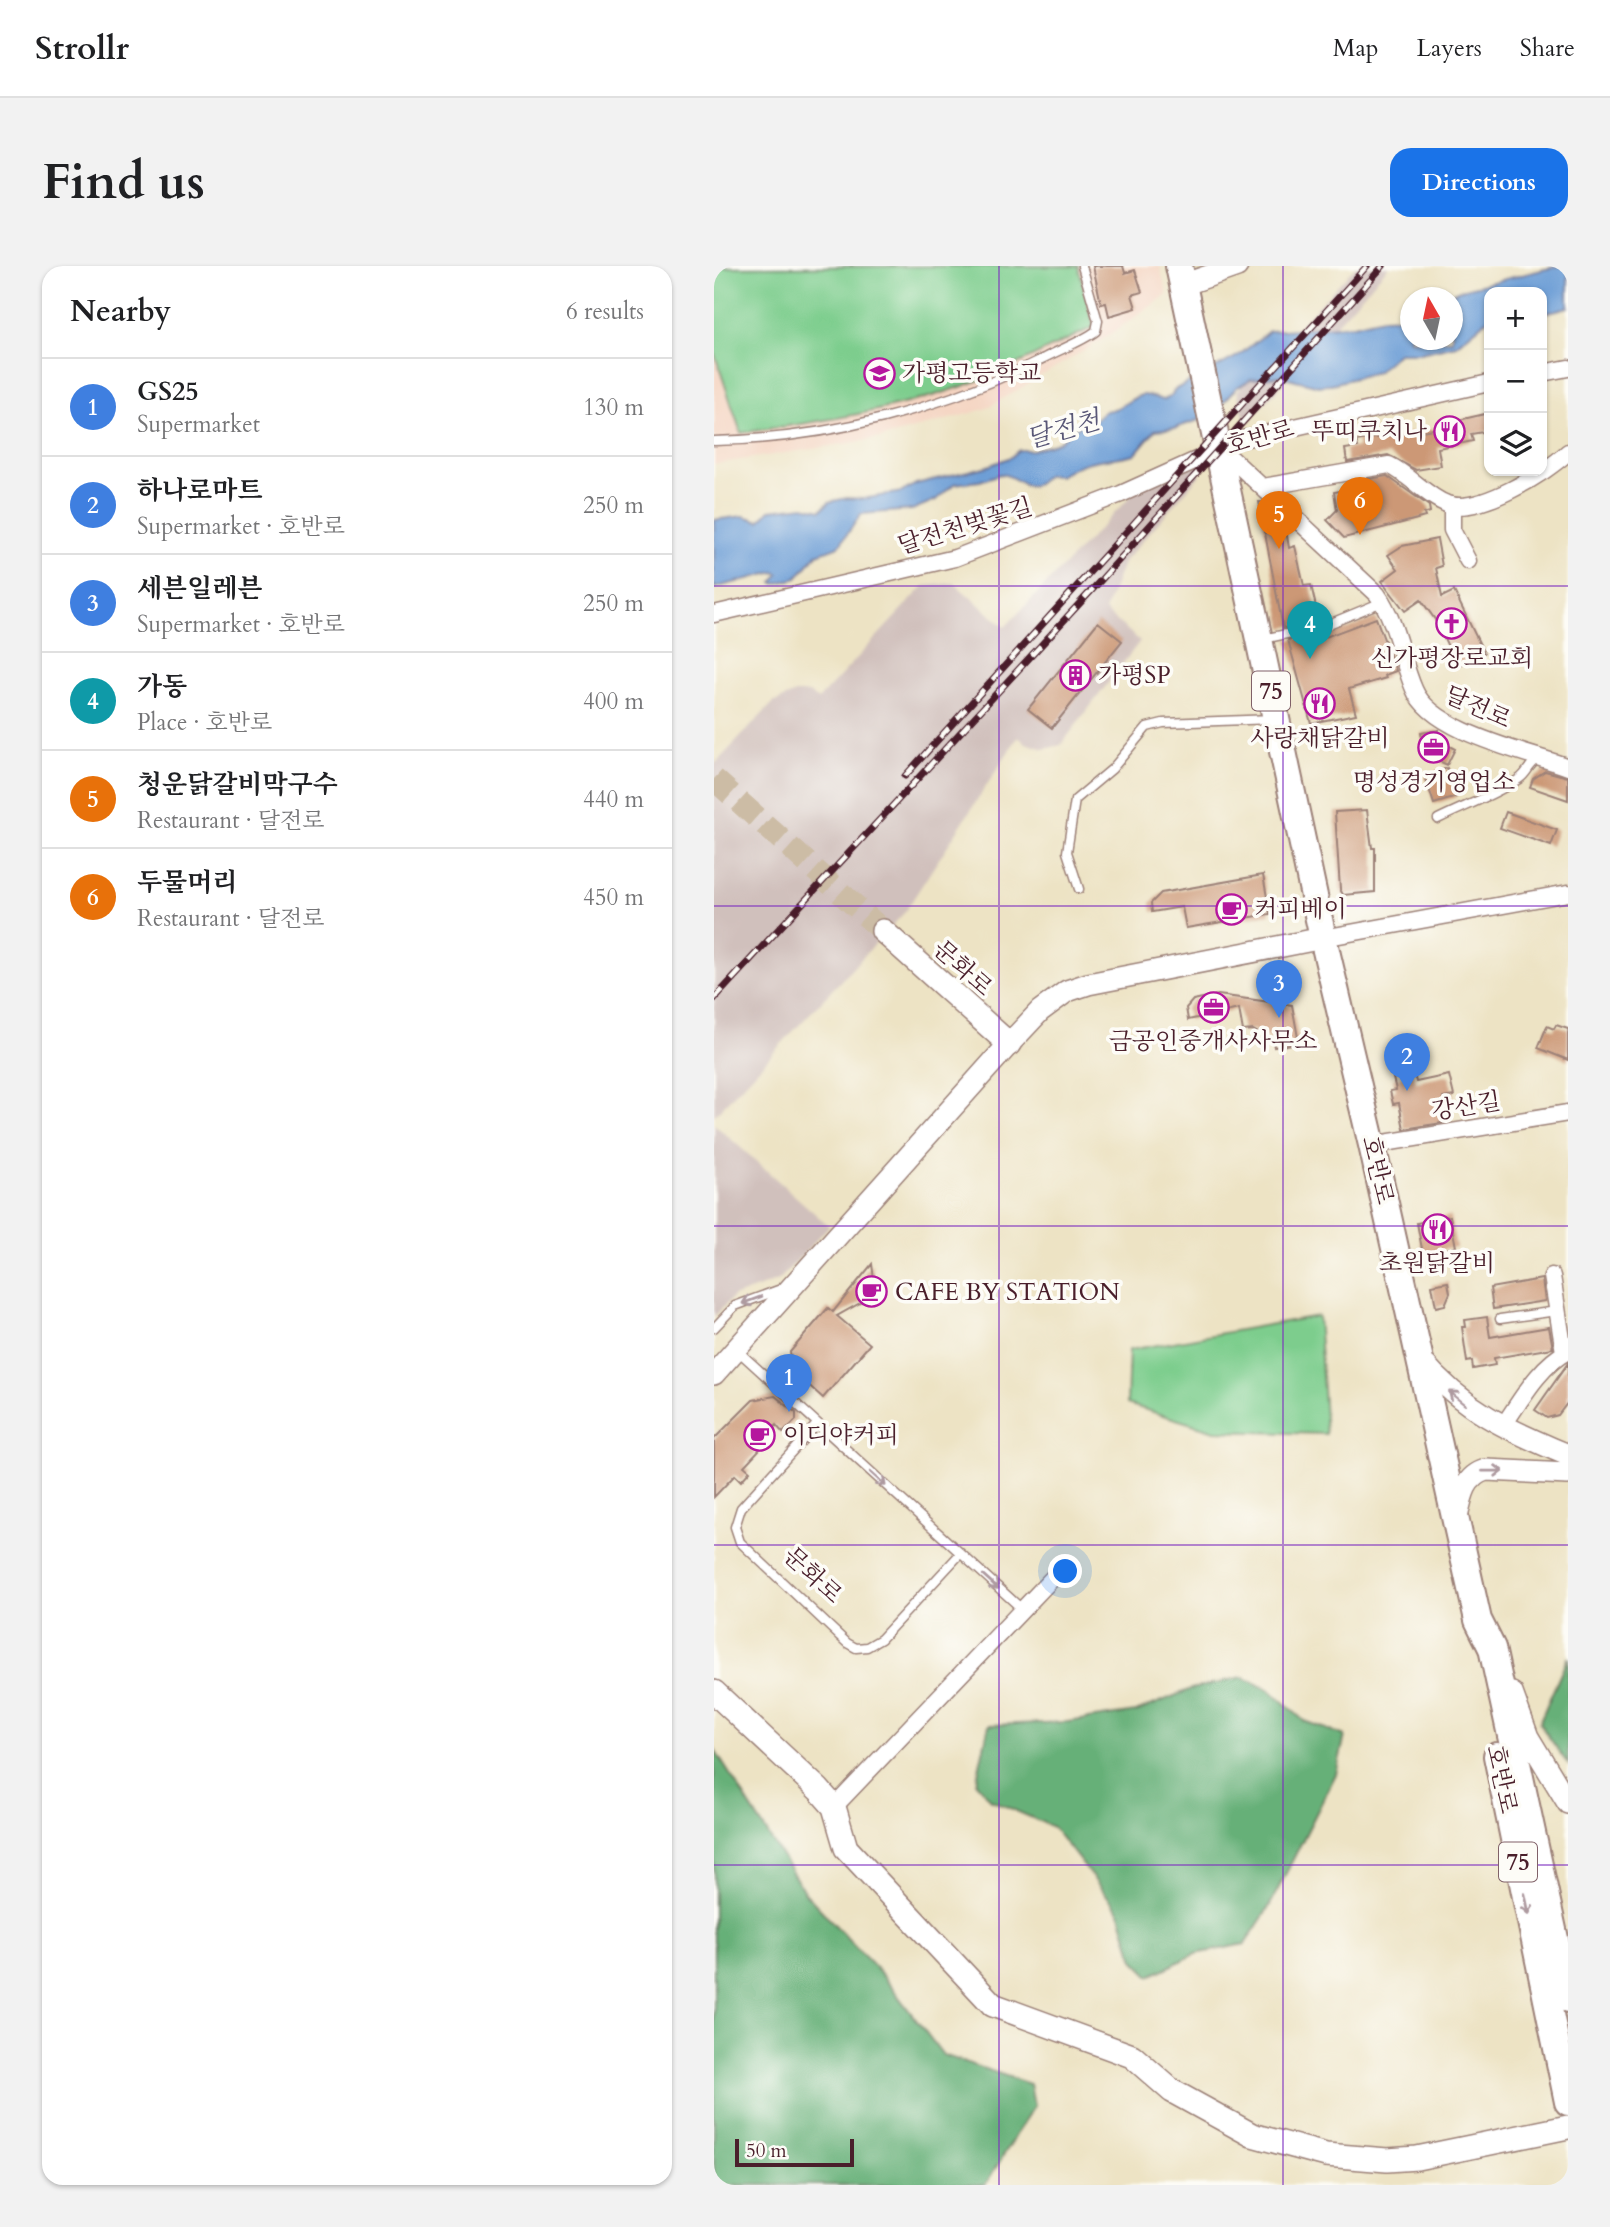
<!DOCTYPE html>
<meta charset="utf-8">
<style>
body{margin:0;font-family:Cardo,"Noto Serif KR",serif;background:#f2f2f2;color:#202124}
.controls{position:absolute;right:21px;top:21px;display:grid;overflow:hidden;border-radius:14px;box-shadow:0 2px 5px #0004}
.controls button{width:63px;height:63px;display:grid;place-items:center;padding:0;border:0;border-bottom:2px solid #e0e0e0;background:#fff;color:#202124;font:35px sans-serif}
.compass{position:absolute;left:686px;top:21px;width:63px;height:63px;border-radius:50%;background:#fff;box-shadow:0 2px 5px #0004;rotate:351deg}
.scale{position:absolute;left:21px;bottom:18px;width:119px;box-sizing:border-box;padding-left:7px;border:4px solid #4a1f2b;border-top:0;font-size:19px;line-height:24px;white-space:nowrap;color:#4a1f2b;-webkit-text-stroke:5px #fdfcf7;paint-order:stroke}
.you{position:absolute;left:352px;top:1306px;width:24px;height:24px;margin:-18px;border:5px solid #fff;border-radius:50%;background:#1a73e8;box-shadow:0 0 0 10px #1a73e833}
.badge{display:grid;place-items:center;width:46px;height:46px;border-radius:50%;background:#1a73e8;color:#fff;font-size:23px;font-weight:700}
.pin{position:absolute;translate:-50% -58px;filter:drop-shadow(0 2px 4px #0008)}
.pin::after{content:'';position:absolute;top:37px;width:24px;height:21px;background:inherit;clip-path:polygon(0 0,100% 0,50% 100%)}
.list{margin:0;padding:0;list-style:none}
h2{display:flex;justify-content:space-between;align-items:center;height:91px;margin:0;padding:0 28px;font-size:30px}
h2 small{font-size:23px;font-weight:400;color:#757577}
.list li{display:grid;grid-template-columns:46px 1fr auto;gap:21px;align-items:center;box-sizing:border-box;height:98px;padding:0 28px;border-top:2px solid #e0e0e0}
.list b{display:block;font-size:26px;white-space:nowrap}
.list p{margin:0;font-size:23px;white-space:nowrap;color:#757577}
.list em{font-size:23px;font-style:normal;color:#757577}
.icon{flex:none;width:38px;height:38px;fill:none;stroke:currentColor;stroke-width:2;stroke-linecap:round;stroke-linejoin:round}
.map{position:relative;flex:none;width:854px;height:1919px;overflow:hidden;border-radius:21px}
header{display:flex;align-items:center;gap:42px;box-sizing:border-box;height:98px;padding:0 35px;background:#fff;border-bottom:2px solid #e0e0e0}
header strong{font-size:33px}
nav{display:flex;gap:38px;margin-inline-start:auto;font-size:24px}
.intro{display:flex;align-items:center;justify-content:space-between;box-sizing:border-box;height:168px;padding:0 42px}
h1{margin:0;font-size:49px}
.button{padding:18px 32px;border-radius:21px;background:#1a73e8;color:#fff;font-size:24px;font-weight:700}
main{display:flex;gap:42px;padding:0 42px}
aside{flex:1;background:#fff;border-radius:21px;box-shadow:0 2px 5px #0004}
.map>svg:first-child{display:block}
</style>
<header>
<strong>Strollr</strong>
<nav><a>Map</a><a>Layers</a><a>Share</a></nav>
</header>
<div class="intro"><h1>Find us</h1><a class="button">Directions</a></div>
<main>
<aside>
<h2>Nearby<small>6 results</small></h2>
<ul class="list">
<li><span class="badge" style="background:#3f7fe0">1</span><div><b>GS25</b><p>Supermarket</p></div><em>130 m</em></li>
<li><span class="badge" style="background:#3f7fe0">2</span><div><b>하나로마트</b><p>Supermarket · 호반로</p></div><em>250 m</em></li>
<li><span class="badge" style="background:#3f7fe0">3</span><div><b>세븐일레븐</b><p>Supermarket · 호반로</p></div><em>250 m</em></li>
<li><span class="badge" style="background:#0f9aa8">4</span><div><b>가동</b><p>Place · 호반로</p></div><em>400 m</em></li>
<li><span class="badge" style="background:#e8710a">5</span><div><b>청운닭갈비막구수</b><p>Restaurant · 달전로</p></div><em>440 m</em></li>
<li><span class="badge" style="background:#e8710a">6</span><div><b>두물머리</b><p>Restaurant · 달전로</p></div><em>450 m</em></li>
</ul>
</aside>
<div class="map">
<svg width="854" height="1919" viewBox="0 0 854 1919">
<rect width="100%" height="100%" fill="#fdfcf7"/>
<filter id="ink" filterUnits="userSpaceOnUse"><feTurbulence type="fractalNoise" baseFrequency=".0143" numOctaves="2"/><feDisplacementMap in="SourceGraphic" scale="14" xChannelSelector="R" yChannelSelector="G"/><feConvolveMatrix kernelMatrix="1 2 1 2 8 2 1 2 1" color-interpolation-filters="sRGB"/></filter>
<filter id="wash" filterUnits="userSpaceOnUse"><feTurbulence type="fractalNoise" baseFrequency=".00686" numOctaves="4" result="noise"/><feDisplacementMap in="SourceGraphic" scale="28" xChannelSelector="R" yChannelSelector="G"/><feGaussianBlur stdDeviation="1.57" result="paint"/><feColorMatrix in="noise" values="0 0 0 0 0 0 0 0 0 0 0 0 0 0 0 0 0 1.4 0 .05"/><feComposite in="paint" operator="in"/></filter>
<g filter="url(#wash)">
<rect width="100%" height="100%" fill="#ede3c4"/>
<path fill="#f4d3c0" d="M0,0H446L453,29L391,72L271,143L168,172L0,198Z"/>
<path fill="#d0c0bc" d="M642,0H675L532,158L523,125Z
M483,186L486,209L409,297L391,345L426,375L347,479L330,483L312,477L304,471L190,647L0,850V499L59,437L81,427H95L104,434L210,320L240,317L291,361L440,206Z
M0,858L115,960L65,1014L19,1031L0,1051Z"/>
<path fill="#7dcd8d" stroke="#64765c" stroke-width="2" d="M364,0L380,61C344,77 310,97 273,111C194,143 111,155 27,167L0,86V1Z
M604,1050L612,1168L501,1165L413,1138L415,1084Z"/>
<path fill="#66b078" stroke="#586852" stroke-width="2" d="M854,1391V1498L825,1457Z
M528,1411L556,1424L590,1455L631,1470L622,1508L554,1643L531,1678L481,1688L436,1710L420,1694L405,1645L339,1561L277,1534L262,1517L275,1459L353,1456L422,1446L477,1423Z
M0,1483L91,1627L168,1709L229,1789L316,1818L320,1840L271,1919H0Z"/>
<path fill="#6b9cd5" stroke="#5a5e80" stroke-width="2" d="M844,0H854V41L828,48V26H775V52L742,79L706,87H684L663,106L622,117L605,120L566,110L537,113L522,122L504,143L488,153L461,162L441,164L421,188C390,196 375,190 346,210L333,209C312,233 308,210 286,208L266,215L240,218L222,234L198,244L147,248L125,280L103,288L83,312L61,318L59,316L65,308L61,306L0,322V254L30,250L46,255L56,244L90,240L107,244L115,236L133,232L149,233L188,226L202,218L274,200L297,191L305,184H318L344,176L365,160L377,158L391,145C407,144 414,133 428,129C436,128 442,133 450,134L458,129L460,124L524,90L555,65L639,59L669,52L696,51V74H738V32L730,31L746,24Z"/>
<g id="blocks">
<path fill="#cc9876" d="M379,0H409L411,7L421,4L428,26L418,29L422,42L395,50L392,37L387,38Z
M775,147V165L757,168L759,175L724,182L727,200L702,204L674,189L633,196L631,183L644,181L642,175L733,161L732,157Z
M673,210L715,240L716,246L710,248L711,251L630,272L613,254L623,244L620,226L638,223L637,216Z
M545,236H548L562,248L565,265L572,264L575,282L581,280L590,320L597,319L605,354L569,362Z
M723,273L728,300L722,302L728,331L740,325L770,387L743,400L722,355L707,334L691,345L668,315L684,303L674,289L688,280Z
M662,352L682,405L671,409L672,412L635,423L642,448L597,457L574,374L608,367L609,372Z
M384,356L408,375L338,462L314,443Z
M725,464L727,476L741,483L733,499L711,488L707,467Z
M733,502L742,531L720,538L711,510Z
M831,505L854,511V534L816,521L819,513Z
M653,544L658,582H661V626L629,629L626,623L621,546Z
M792,546L843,564L837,580L786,562Z
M549,609L556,648L472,662L468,641L438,646L437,637L447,627Z
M504,729L578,739L585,777L560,781L559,775L539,764L529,765L525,743L474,754L472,742L479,734Z
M842,759L854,763V794L824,782L833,760L840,763Z
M700,808L702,816L735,809L740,830L729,832L734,856L690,863L685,837L679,838L676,825L682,824L679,812Z
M736,950L742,981L709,988L703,957Z
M158,998L162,1028L123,1050L156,1078L109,1132L79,1105L76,1086L114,1042L119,1046Z
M828,1013L831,1035L779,1043L776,1022Z
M734,1016L736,1027L731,1039L722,1041L718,1019Z
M773,1051L776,1071L835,1061L839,1082L780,1092L781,1099L759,1103L758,1095L753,1096L748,1061H752L751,1054Z
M854,1097V1136L844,1149L833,1152L821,1144Z
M61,1130L82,1147V1154L69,1167L62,1159L43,1179L47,1182L30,1200L36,1205L27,1215L21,1209L0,1231V1173L39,1134Z"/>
</g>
</g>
<g filter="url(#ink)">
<use href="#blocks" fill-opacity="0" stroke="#9c8178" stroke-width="2"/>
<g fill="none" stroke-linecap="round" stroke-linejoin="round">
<path stroke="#ccbca5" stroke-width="23" stroke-dasharray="23 11" stroke-linecap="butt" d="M0,513L169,665"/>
<defs>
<path id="service" d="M0,175C115,173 228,143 330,92C347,83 367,76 382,65L384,55L368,0
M549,373L610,360L668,336
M724,553C750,540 781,529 805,513C814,507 814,499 824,493
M365,623L353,586L361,534L398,503L433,461L449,457L560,453
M786,1053L843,1045
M0,1062L21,1040L67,1023
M23,1084L309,1344
M103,1158L27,1242L21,1261L26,1276L133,1377L142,1382L153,1381L167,1373L246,1288"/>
<path id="minor" d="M828,107L854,102
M504,180L663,328C683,356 687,393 700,423C717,466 813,486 854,501
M549,221L675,199C696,209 712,230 733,238C764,249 832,207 854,186
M738,239V264L754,295
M0,348L241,292L407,228L489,191L502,179L775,117
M609,672L854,627
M658,879L854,847
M838,1010L850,1086
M789,1160C807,1134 825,1100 854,1085
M120,1541L352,1298"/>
<path id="tertiary" d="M469,19L523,0
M706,1093C749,1144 794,1164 854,1189
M0,1108L295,778L326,745L353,725L374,718L609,672
M743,1252C747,1232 750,1210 772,1204L854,1208
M798,1427L814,1471L854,1537"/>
<path id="secondary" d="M169,665L295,778
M0,1426L105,1524L120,1541L132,1582L279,1739L418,1790L458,1825L538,1869L612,1889L673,1894L703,1892L854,1861"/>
<path id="primary" d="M465,0L609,672L658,879L764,1354L778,1382L854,1733
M783,1490L854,1836"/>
</defs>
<use href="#service" stroke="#9c8178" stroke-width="11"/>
<use href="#minor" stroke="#9c8178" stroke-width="19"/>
<use href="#tertiary" stroke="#9c8178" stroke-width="24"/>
<use href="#secondary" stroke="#9c8178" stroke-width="26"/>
<use href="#primary" stroke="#9c8178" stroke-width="30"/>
<use href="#service" stroke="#fff" stroke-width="8"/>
<use href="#minor" stroke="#fff" stroke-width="16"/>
<use href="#tertiary" stroke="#fff" stroke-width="21"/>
<use href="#secondary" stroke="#fff" stroke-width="23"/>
<use href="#primary" stroke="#fff" stroke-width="26"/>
<defs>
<path id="rail" d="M191,510L653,0
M0,733L378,324L669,0"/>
</defs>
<use href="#rail" stroke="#4a1f2b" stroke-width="7"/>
<use href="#rail" stroke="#fdfcf7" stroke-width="4.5" stroke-dasharray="13" stroke-linecap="butt"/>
</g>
<defs><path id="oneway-shaft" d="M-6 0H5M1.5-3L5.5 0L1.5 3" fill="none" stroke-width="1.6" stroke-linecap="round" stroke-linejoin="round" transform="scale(1.75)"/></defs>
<g stroke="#ae9aa0">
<use href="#oneway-shaft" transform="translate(38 1034) rotate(160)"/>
<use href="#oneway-shaft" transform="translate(743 1132) rotate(-141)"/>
<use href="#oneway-shaft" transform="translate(779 1205) rotate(-1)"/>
<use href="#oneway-shaft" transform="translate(164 1213) rotate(42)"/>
<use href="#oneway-shaft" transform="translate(277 1316) rotate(42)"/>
<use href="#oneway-shaft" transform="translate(813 1638) rotate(78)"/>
</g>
</g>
<path fill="none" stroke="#7b2cbf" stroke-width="2" stroke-opacity="0.55" d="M285,0V1919M569,0V1919M0,320H854M0,640H854M0,960H854M0,1279H854M0,1599H854"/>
<defs>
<symbol id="school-ring" viewBox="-11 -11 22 22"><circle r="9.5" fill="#fdfcf7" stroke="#b5179e" stroke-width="1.5"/><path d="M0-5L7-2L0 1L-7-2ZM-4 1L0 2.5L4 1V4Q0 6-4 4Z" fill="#b5179e"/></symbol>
<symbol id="restaurant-ring" viewBox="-11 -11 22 22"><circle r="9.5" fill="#fdfcf7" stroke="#b5179e" stroke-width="1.5"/><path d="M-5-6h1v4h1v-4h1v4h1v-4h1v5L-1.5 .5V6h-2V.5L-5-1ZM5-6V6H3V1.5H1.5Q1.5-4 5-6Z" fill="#b5179e"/></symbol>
<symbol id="church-ring" viewBox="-11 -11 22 22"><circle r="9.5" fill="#fdfcf7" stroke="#b5179e" stroke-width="1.5"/><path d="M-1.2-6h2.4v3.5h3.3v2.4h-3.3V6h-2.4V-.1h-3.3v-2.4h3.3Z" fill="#b5179e"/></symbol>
<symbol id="building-ring" viewBox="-11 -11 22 22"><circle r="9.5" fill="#fdfcf7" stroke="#b5179e" stroke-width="1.5"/><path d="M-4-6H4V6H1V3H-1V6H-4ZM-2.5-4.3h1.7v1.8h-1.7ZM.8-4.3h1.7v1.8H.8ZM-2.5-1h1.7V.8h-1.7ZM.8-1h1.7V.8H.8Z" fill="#b5179e"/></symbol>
<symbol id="office-ring" viewBox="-11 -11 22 22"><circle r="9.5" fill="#fdfcf7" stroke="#b5179e" stroke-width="1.5"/><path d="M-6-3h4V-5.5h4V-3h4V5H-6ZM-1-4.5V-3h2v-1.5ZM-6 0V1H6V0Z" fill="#b5179e"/></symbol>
<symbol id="cafe-ring" viewBox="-11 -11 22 22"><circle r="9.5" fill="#fdfcf7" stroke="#b5179e" stroke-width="1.5"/><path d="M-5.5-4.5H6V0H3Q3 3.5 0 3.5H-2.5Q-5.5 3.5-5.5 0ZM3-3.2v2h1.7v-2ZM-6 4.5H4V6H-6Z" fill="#b5179e"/></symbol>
</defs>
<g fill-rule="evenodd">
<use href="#school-ring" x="148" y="90" width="35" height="35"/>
<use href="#restaurant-ring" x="718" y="148" width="35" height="35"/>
<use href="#church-ring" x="720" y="340" width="35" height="35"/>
<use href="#building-ring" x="344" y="392" width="35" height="35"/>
<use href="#restaurant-ring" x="588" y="420" width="35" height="35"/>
<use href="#office-ring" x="702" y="464" width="35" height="35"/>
<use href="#cafe-ring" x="500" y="626" width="35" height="35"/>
<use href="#office-ring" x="482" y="724" width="35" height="35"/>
<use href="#restaurant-ring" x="706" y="946" width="35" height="35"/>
<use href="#cafe-ring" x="140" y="1008" width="35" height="35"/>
<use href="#cafe-ring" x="28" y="1152" width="35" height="35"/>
</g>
<g text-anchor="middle" stroke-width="7" stroke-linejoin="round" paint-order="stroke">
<g fill="#fdfcf7" stroke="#806168" stroke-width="2">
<rect x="538" y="405.5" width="38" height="39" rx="5"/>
<rect x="785" y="1576.5" width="38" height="39" rx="5"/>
</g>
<g font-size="23" font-weight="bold" fill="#4a1f2b">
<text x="557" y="433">75</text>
<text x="804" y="1604">75</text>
</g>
<g font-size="24" fill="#4a1f2b" stroke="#fdfcf7" text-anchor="start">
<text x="188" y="115">가평고등학교</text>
<text x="713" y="173" text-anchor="end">뚜띠쿠치나</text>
<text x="738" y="400" text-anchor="middle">신가평장로교회</text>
<text x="384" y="417">가평SP</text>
<text x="606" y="480" text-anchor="middle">사랑채닭갈비</text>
<text x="720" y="524" text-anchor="middle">명성경기영업소</text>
<text x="540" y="651">커피베이</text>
<text x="499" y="783" text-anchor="middle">금공인중개사사무소</text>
<text x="723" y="1005" text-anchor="middle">초원닭갈비</text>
<text x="181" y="1034">CAFE BY STATION</text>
<text x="69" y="1177">이디야커피</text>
</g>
<g font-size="24" fill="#4a1f2b" stroke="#fdfcf7">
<text transform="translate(546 171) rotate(-16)" y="8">호반로</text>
<text transform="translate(251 260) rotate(-17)" y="8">달전천벚꽃길</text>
<text transform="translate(764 441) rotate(24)" y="8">달전로</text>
<text transform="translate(249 702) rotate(42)" y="8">문화로</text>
<text transform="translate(752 840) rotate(-9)" y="8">강산길</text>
<text transform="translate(664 904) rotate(77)" y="8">호반로</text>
<text transform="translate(99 1309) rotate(43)" y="8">문화로</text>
<text transform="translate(788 1513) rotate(78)" y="8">호반로</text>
</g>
<g font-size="26" font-style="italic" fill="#595777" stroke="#fdfcf7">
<text transform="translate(349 163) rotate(-16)" y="9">달전천</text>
</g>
</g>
</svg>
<div class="controls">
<button>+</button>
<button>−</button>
<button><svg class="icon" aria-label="layers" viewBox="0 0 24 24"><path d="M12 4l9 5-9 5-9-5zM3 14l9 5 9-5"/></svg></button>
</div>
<svg class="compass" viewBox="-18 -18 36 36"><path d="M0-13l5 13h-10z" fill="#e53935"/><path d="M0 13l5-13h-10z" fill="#757577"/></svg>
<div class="scale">50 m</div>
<div class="you"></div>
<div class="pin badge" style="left:75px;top:1146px;background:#3f7fe0">1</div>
<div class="pin badge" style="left:693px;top:825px;background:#3f7fe0">2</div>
<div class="pin badge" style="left:565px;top:752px;background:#3f7fe0">3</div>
<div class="pin badge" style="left:596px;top:393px;background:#0f9aa8">4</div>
<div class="pin badge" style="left:565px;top:283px;background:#e8710a">5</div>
<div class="pin badge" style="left:646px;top:269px;background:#e8710a">6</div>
</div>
</main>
